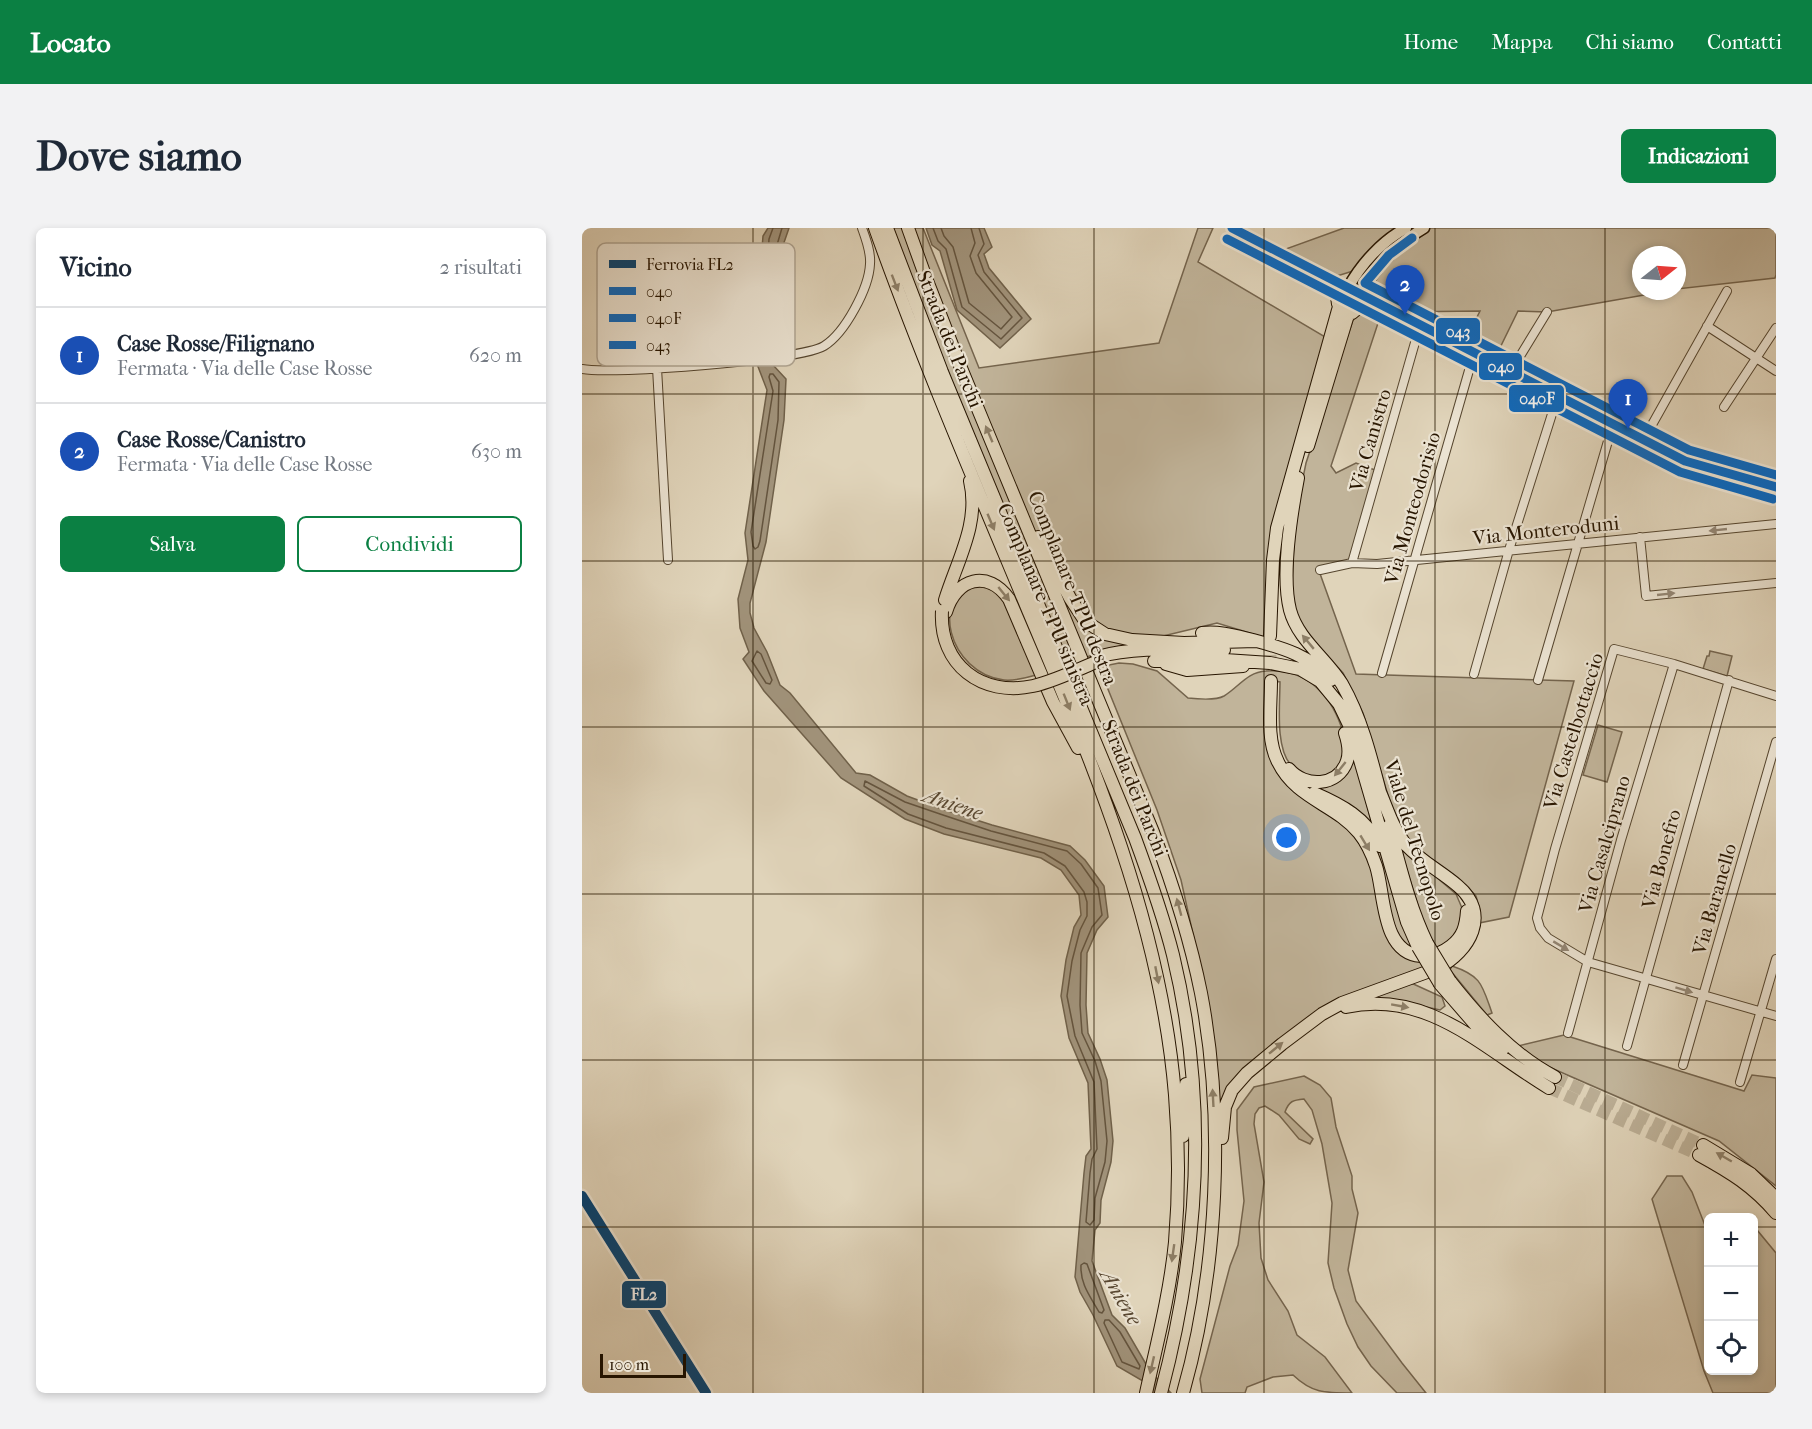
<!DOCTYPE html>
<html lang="it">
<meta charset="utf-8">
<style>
body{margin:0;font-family:"IM FELL French Canon",serif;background:#f2f2f3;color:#1f2937}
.controls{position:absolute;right:18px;bottom:18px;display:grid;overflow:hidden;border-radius:9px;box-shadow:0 3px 9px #0003}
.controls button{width:54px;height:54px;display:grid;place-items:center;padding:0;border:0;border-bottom:2px solid #e0e1e3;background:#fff;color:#1f2937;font:30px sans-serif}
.compass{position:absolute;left:1050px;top:18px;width:54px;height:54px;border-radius:50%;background:#fff;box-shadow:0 3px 9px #0003;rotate:73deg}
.scale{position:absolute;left:18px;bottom:15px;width:86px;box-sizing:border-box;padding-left:6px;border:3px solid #271500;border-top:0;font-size:16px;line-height:21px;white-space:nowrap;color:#271500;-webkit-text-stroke:4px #ebe3d2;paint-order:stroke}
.you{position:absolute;left:705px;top:610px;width:21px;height:21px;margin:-15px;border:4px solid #fff;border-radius:50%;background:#1a73e8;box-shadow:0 0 0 9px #1a73e833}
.badge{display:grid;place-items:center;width:39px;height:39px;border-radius:50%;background:#0b8043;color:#fff;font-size:20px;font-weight:700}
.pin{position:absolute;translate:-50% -50px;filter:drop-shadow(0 2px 3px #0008)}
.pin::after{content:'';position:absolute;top:32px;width:21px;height:18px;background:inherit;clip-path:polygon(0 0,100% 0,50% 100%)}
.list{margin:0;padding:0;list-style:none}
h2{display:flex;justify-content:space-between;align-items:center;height:78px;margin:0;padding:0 24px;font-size:26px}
h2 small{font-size:20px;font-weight:400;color:#747a83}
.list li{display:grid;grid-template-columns:39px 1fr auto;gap:18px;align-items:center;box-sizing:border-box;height:96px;padding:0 24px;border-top:2px solid #e0e1e3}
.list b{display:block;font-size:22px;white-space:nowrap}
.list p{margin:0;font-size:20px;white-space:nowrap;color:#747a83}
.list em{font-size:20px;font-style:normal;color:#747a83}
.actions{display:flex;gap:12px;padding:18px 24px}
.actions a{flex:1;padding:14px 0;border:2px solid #0b8043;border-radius:9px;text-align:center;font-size:21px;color:#0b8043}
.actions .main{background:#0b8043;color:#fff}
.icon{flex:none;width:33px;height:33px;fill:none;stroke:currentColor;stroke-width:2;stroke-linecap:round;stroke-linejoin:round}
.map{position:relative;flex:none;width:1194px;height:1165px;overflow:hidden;border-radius:9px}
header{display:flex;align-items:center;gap:36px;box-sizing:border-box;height:84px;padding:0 30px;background:#0b8043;color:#fff}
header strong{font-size:28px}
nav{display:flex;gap:33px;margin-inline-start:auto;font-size:21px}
.intro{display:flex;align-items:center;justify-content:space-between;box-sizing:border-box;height:144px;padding:0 36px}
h1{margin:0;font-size:42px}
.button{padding:15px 27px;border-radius:9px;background:#0b8043;color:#fff;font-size:21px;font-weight:700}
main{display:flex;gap:36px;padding:0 36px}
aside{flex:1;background:#fff;border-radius:9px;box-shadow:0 3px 9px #0003}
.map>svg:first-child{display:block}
</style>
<header>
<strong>Locato</strong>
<nav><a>Home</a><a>Mappa</a><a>Chi siamo</a><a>Contatti</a></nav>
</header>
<div class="intro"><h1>Dove siamo</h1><a class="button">Indicazioni</a></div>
<main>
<aside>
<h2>Vicino<small>2 risultati</small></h2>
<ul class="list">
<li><span class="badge" style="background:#1a4fb4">1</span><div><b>Case Rosse/Filignano</b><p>Fermata · Via delle Case Rosse</p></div><em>620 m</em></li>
<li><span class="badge" style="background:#1a4fb4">2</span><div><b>Case Rosse/Canistro</b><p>Fermata · Via delle Case Rosse</p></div><em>630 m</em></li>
</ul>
<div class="actions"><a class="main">Salva</a><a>Condividi</a></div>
</aside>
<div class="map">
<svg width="1194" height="1165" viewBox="0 0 1194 1165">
<rect width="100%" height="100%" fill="#e0d4ba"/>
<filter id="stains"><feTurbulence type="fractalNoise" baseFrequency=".00333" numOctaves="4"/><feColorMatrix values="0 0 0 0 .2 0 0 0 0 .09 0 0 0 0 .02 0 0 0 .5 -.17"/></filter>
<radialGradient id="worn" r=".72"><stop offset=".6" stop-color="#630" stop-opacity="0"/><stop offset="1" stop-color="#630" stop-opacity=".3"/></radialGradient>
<path fill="#c1b49a" stroke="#74644d" stroke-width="1.5" d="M290,0H341L397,140L577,115L616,0H631L616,34L745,110L692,299L684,410L635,395L523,422L467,444Z
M762,0H816L771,43L755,48L701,22Z
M842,0H1194V47L1193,50L1095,61V27H1059V63H1085L965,84L936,83L911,134L880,119L898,83L813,84L777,66L794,41Z
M789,79L800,83L749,238L754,245L774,235L793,242L767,334L736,340L774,446L992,453L927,689L897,695L898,682L894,668L884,657L853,635L828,613L812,587L781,485L761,445L722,402L712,379L710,358L713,289L724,235L771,92L780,81Z
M400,356L417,363L454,447C444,450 433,453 422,452C367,446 344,364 400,356Z
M1128,423L1150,428L1145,448L1121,441L1125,428H1127Z
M537,435L551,436L575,443L606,470C615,471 633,473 642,468C657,459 665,444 684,443C722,440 747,464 759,498C762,506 765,521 762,529C760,534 755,540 752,545L729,551C723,547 714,543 709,537C693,520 698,476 698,454L686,452L694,541L700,551L710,562L763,596L785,625L802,694L838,732L844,741L753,774L668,836L637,881L624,765L599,652L575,582L517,439Z
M1016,497L1040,504L1025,554L1001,547Z
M771,531H773L790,596L770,580L725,558H734Z
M755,579L797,621L832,722L827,720L813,704L799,640Z
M816,613L833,631L874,666L880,680L876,707L855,723L841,694Z
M870,738C900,748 900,757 910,785L905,787L868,742Z
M827,754L860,769L863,778L858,782L826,775L771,773Z
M982,807L1162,863L1170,847L1194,850V958L1137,913L960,836L936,818Z
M722,848L738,857L749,870L754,899L770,948V961L776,985L766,1042L774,1073L820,1135L844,1165H815L789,1138L776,1119L765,1096L752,1060L746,1035L750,975L740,916L730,882L722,871C711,872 707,873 703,884L731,911L728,916L717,911L697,887L683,878L677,880L673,886L672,896L682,954L677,995L679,1030L686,1052L706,1083L715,1107L743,1129L770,1165C742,1165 730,1165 711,1147L691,1149L665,1159L663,1165H620L618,1151L648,1038L656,1017L662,973L655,902V882L672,859Z
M1085,948H1100L1110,964L1124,1000L1126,1001V1142H1172V1001L1175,1002L1194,1025V1165H1131L1122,1143L1070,971Z"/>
<path fill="#a1937b" stroke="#70614a" stroke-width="1.5" d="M186,0H207L196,32L191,87V137L204,151L202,192L184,314L168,375V385L172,400L185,424L198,457L208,465L274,545L288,547L325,568L360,581L410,597L488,618L503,632L522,658L526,689L515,702L505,725L504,777L506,805L518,831L525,852L531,913L529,934L519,972L518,995L513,1002L510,1033L530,1087L543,1100L568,1143L589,1165H568L561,1153L535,1138L511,1087L498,1064L493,1049L502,945L504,928L509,921L506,855L487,810L479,768L484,732L492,699L499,687L497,667L479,642L459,630L362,606L323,591L259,550L182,463L161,431L167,424L158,400L156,371L166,332L163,305L185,162L175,136L170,112L175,107V83L181,8Z
M344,0H402L410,19L402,26L407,40L449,91L418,120L375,82L358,23L350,17Z"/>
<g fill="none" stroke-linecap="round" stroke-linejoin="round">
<path stroke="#64543e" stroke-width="1.5" d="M191,0L187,11L186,27L189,29L192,27L200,0
M351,0L356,13L364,21L380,79L419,111L440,90L402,44L396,27L402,16L397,0
M359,0L362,8L371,19L387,75L419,101L430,89L394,45L388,28L393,15L389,0
M188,146H191L197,154L196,192L178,313L176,319L173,321L171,318L169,304L191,163L187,149Z
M175,423L179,426L190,452L188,456L184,455L170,433Z
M283,553L323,574L358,586L409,603L485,623L499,636L516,660L520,687L510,699L499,725L498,777L500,805L513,833L519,853L525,913L523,934L513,970L512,992L508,997L504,994L508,945L510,931L515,921L512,854L493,808L485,768L490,733L498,702L505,688V674L502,664L483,638L462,625L364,600L326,586L282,558Z
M502,1035L505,1036L522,1082L520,1085L517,1084C508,1068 498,1056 499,1037Z
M523,1092H527L538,1104L558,1138L557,1141L540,1134L522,1095Z"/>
<path stroke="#bbae95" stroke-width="12" stroke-dasharray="12 6" stroke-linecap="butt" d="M688,409L689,453
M973,849L1121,917
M967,860L1117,927"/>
<defs>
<path id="minor" d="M650,0L756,55
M773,64L1103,233L1194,259
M1125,98L1194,143
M75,140L86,332
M0,141C28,147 220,132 242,118C263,105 287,60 288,36C289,24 284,11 280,0
M929,143L965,84
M1142,179L1194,100
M1062,211L1145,63
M1058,309L1064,368L1194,355
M770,335L838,97
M738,342L770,335L795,336L1194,296
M800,445L892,125
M892,446L927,322L976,167
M956,452L1031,196
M1194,468L1092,436L1032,421L973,621L955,690L958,700L966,710L1006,734L1194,788
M986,805L1039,612L1092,436
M1045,818L1147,452
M1101,837L1194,514
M1158,854L1194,731"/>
<path id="major" d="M766,60C779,36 800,13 824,0
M777,66C795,39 813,17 842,0"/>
<path id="highway" d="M293,0C339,129 393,255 446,382C512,538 579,696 593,867C597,916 597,966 593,1014C588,1065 575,1115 564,1165
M305,0L360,144L553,610C567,648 581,687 591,727C626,872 617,1022 579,1165
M326,0L344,50L379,140L571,604C591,657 608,710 619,765C643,891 636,1042 601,1165
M753,54L756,76
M770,85L781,76L791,73
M726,218L765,90L777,66
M716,250C709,287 699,346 708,382C716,412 744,430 760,456C780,491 790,533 800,572
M456,309L488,370L503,393L523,406L550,412L602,415L674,413
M363,372C375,333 398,295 388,253
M364,384C374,350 406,341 427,371L471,474L496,520
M620,405C638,403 654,408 671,412C701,420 729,428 749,452
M688,408L691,332L695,300L756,82L766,60
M515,429C555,418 601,422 642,422
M572,433L643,432L688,435L718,441L738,453L757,476L769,501L825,694L836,719
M584,436L605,442L661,438
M689,453C689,479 684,511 696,534C714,571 753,576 777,605C785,615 790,626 794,638C803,666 799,725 839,728C851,729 860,725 869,718C881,709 884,698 885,683
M707,541C723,560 756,559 765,533C768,524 766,514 763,505
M732,565C760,577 784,590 798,618
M807,598C818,638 827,678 845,715
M868,753C897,790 931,827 973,849
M858,756L898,802L920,823
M764,779C846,761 902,821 967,860
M601,908L604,856
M640,910L643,879L650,862L665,845L700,816L740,786L760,775L856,740C888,723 909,686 876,658C860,644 840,634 825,618C812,603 806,583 798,564
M1121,917L1169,946L1194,970
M1117,927C1148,944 1171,958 1194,985"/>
</defs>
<use href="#minor" stroke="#55452e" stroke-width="10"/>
<use href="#major" stroke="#271500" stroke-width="13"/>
<use href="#highway" stroke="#271500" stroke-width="14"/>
<use href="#minor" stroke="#ebe3d2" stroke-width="8"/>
<use href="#major" stroke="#e0d4ba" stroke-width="10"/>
<use href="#highway" stroke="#e0d4ba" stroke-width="12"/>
<defs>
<path id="highway-bridge" d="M360,383C357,437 400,469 451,458C473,453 495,442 516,433
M845,715L868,753
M836,719L858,756"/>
</defs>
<use href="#highway-bridge" stroke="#271500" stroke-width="14" stroke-linecap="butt"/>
<use href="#highway-bridge" stroke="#e0d4ba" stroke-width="12"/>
<defs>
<path id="bus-1" d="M650,0L1103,233L1194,259"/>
<path id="bus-2" d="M645,11L1098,244L1191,271"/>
<path id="bus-3" d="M830,10L807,27L783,55L1107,222L1194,247"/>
</defs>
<use href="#bus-1" stroke="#ebe3d2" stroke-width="14"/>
<use href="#bus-2" stroke="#ebe3d2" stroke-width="14"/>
<use href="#bus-3" stroke="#ebe3d2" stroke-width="14"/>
<use href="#bus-1" stroke="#0c69bf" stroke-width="9"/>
<use href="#bus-2" stroke="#0c69bf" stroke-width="9"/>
<use href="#bus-3" stroke="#0c69bf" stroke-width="9"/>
<defs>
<path id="rail-1" d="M0,968L124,1165"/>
</defs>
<use href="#rail-1" stroke="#ebe3d2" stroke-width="15"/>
<use href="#rail-1" stroke="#004174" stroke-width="10"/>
</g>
<defs><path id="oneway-solid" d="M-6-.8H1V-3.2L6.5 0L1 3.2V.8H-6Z" transform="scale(1.5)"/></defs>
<g fill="#8d7e66">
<use href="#oneway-solid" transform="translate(313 55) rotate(69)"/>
<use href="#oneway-solid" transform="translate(407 206) rotate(-113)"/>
<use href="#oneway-solid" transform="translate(409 294) rotate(67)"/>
<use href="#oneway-solid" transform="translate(422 366) rotate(51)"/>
<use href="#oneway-solid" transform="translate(726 414) rotate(-130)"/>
<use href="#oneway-solid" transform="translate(485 474) rotate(68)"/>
<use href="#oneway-solid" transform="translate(758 541) rotate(129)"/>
<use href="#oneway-solid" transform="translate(783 615) rotate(59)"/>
<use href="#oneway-solid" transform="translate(597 679) rotate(-105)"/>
<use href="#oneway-solid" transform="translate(575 747) rotate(79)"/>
<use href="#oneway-solid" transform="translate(818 778) rotate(10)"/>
<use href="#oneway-solid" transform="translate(694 820) rotate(-39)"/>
<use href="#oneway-solid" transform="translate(631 870) rotate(-93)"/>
<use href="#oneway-solid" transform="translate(1142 929) rotate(-150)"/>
<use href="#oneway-solid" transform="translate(591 1025) rotate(98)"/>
<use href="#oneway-solid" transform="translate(570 1137) rotate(103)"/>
</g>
<g fill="#938674">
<use href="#oneway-solid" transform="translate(1136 302) rotate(174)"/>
<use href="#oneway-solid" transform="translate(1084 366) rotate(-6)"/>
<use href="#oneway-solid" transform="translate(979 718) rotate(31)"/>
<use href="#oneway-solid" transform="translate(1102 762) rotate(17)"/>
</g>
<path fill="none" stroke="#271500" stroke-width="1.5" stroke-opacity="0.55" d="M171,0V1165M341,0V1165M512,0V1165M682,0V1165M853,0V1165M1023,0V1165M0,166H1194M0,333H1194M0,499H1194M0,666H1194M0,832H1194M0,999H1126M1172,999H1194"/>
<g text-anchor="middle" stroke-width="4.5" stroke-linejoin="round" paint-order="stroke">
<g font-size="20" fill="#271500" stroke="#ebe3d2">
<text transform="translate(368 111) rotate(68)" y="7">Strada dei Parchi</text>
<text transform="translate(788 212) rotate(-74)" y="7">Via Canistro</text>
<text transform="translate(830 280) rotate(-74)" y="7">Via Monteodorisio</text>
<text transform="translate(964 302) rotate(-6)" y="7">Via Monteroduni</text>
<text transform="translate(491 360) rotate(68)" y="7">Complanare TPU destra</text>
<text transform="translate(464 376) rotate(67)" y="7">Complanare TPU sinistra</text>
<text transform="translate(991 503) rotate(-73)" y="7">Via Castelbottaccio</text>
<text transform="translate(553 560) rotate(68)" y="7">Strada dei Parchi</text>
<text transform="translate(833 612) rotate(73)" y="7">Viale del Tecnopolo</text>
<text transform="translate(1022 616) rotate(-74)" y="7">Via Casalciprano</text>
<text transform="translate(1079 631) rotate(-75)" y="7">Via Bonefro</text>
<text transform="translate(1132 671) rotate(-74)" y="7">Via Baranello</text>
</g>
<g font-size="21" font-style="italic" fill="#584731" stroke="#ebe3d2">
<text transform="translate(371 576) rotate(19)" y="7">Aniene</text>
<text transform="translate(539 1069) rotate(60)" y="7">Aniene</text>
</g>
</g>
<rect x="15" y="15" width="198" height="123" rx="9" fill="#ebe3d2" stroke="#b0a593" stroke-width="1.5"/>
<rect x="27" y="32" width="27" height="8" fill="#004174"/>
<rect x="27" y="59" width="27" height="8" fill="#0c69bf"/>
<rect x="27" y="86" width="27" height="8" fill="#0c69bf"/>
<rect x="27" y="113" width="27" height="8" fill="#0c69bf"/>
<g font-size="16" fill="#271500">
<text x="64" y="42">Ferrovia FL2</text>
<text x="64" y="69">040</text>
<text x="64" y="96">040F</text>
<text x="64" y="123">043</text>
</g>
<g stroke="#ebe3d2" stroke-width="2">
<rect x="853" y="89" width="46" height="28" rx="6" fill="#0c69bf"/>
<rect x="896" y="124" width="45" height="29" rx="6" fill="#0c69bf"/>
<rect x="926" y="156" width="57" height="29" rx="6" fill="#0c69bf"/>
<rect x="39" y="1052" width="46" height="29" rx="6" fill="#004174"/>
</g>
<g font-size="16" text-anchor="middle" font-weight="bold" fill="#fff">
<text x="876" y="109">043</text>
<text x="919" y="144">040</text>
<text x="955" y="176">040F</text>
<text x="62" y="1072">FL2</text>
</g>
<rect width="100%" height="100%" filter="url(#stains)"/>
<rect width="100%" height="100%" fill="url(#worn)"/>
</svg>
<div class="controls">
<button>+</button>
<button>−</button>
<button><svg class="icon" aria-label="locate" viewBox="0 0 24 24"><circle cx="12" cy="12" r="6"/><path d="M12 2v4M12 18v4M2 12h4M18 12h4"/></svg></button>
</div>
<svg class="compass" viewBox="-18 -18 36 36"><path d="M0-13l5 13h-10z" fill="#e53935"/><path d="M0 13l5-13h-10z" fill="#747a83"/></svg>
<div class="scale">100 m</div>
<div class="you"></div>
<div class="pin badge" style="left:1046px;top:201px;background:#1a4fb4">1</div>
<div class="pin badge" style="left:823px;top:87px;background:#1a4fb4">2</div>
</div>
</main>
